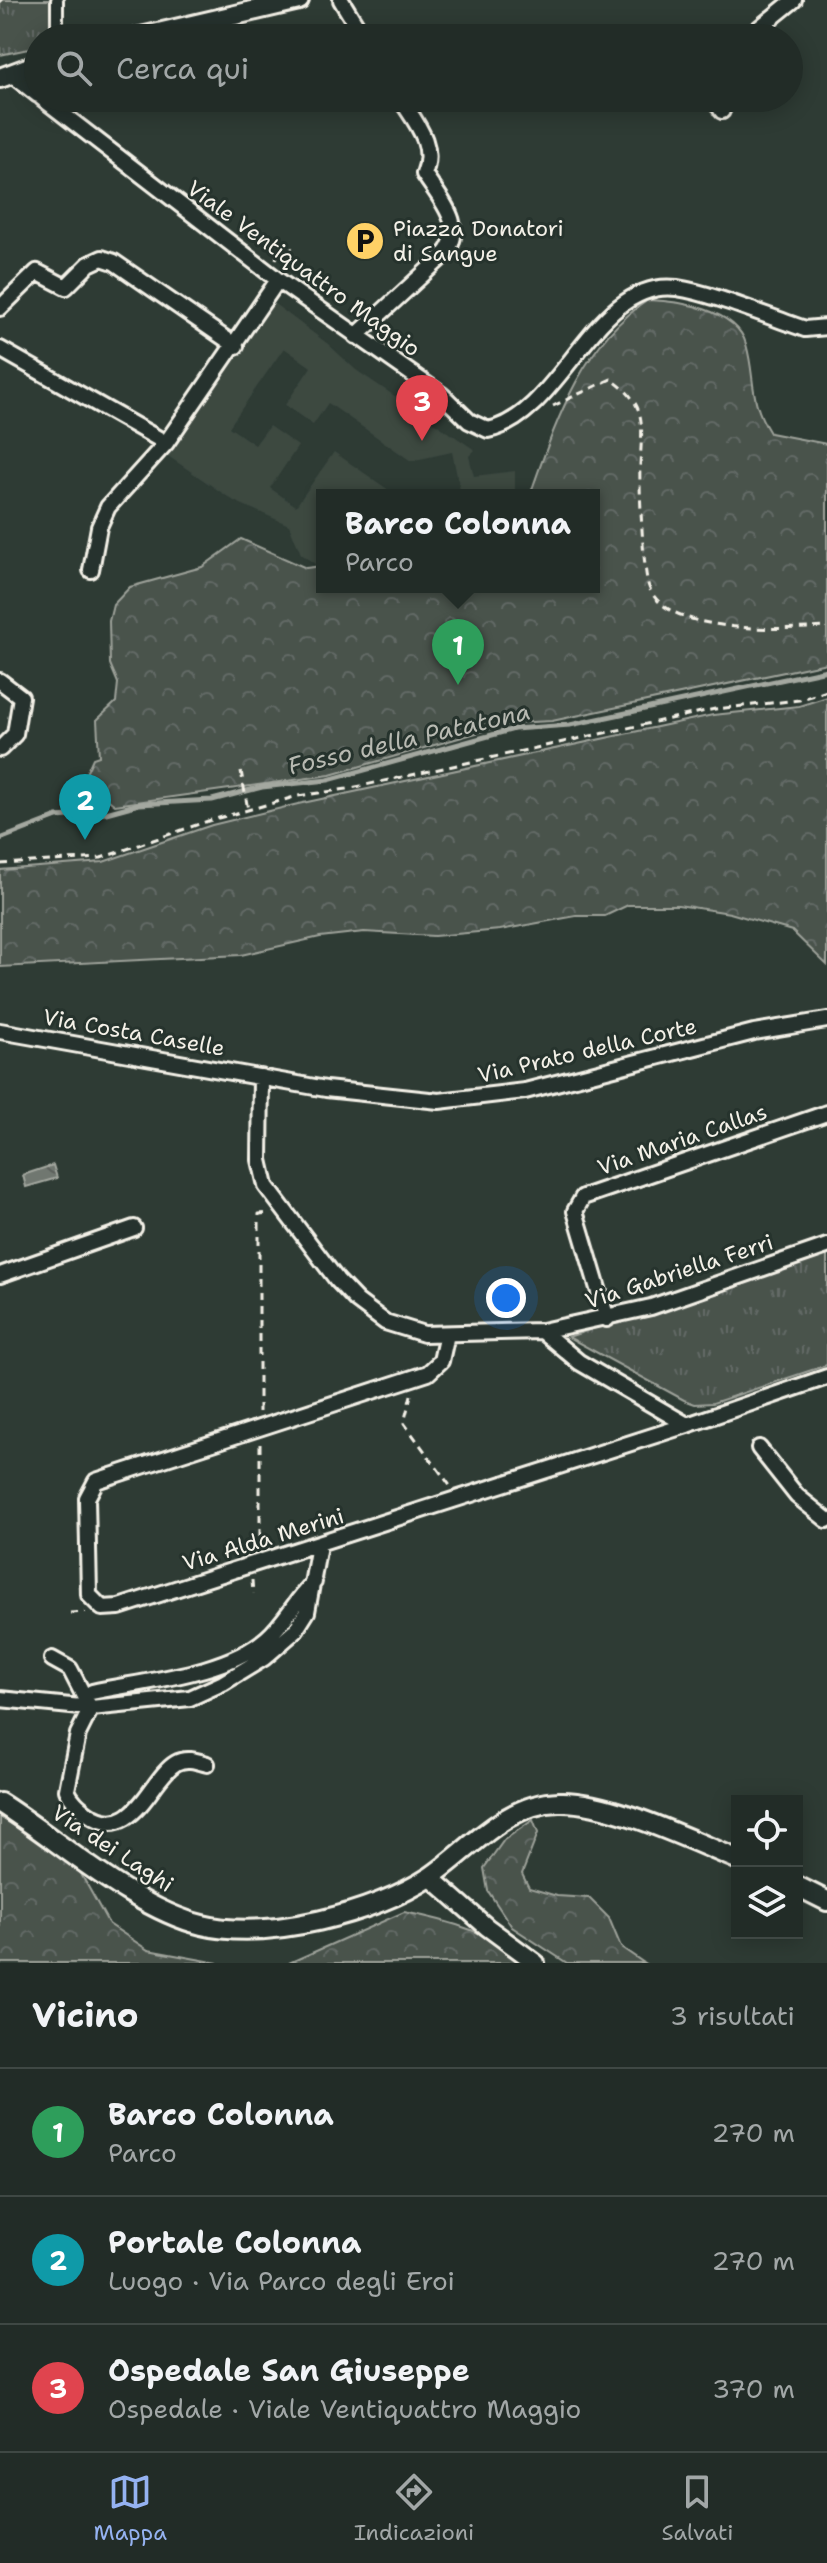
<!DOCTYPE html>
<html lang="it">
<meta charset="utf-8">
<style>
body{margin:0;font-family:"Shantell Sans",sans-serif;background:#2e3833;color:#f1f3f6}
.controls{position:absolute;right:24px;bottom:24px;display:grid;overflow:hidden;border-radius:0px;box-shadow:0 4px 20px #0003}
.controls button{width:72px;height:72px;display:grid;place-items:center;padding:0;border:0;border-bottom:2px solid #3f4844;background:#222c27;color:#f1f3f6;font:40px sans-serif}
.you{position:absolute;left:506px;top:1298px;width:28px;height:28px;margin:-20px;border:6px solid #fff;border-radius:50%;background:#1a73e8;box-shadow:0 0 0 12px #1a73e833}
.badge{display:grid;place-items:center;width:52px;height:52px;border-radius:50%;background:#95b2f1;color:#fff;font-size:26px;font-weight:700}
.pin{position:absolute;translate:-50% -66px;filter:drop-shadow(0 2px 4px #0008)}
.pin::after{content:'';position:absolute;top:42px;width:28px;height:24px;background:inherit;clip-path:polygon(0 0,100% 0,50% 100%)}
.popup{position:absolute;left:316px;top:489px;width:284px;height:104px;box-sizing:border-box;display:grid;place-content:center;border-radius:0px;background:#222c27;filter:drop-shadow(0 2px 6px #0005);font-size:26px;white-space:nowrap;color:#a2a7a7}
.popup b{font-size:30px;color:#f1f3f6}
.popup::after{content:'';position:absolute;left:50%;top:100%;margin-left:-16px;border:16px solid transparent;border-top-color:#222c27}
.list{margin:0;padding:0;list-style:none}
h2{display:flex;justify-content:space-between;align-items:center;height:104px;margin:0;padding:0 32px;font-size:34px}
h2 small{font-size:26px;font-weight:400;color:#a2a7a7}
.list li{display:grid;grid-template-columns:52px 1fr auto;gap:24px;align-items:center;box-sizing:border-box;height:128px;padding:0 32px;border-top:2px solid #3f4844}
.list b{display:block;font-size:30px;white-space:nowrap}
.list p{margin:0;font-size:26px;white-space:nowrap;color:#a2a7a7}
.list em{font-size:26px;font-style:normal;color:#a2a7a7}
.icon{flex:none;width:44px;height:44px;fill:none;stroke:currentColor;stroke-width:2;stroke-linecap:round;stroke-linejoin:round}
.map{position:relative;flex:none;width:827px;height:1963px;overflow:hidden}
.search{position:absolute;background:#222c27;box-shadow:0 4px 20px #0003;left:24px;right:24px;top:24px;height:88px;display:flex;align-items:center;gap:20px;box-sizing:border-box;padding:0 28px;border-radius:44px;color:#a2a7a7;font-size:30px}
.sheet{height:488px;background:#222c27}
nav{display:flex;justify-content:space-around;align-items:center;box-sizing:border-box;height:112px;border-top:2px solid #3f4844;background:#222c27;font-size:22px;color:#a2a7a7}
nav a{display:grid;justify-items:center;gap:4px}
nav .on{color:#95b2f1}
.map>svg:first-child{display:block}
</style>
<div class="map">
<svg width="827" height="1963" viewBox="0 0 827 1963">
<defs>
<pattern id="grass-tufts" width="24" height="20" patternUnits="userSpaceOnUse" patternTransform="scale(2)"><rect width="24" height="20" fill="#48524c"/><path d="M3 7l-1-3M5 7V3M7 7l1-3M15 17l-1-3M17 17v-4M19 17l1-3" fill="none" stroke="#636b66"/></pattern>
<pattern id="forest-crowns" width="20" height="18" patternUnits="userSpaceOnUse" patternTransform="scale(2)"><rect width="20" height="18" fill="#48524c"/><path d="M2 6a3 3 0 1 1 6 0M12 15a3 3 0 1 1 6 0" fill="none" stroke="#636b66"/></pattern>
<pattern id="water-waves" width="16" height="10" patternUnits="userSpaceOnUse" patternTransform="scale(2)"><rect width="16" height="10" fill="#6f7770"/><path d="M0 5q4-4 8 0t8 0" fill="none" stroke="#5c605b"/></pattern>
</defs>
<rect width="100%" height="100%" fill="#2e3b34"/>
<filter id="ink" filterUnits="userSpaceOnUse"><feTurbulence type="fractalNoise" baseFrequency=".0125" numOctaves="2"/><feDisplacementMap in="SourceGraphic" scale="16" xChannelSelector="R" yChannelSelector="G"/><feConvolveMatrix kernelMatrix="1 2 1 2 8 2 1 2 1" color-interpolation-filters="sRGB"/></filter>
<g filter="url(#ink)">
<path fill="#3c4841" d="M272,302L328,344L356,370L475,450L469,456L474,476L515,471V495H461L452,452L411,461L328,403L313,425L285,405L311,367L284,348L229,427L255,445L269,426L298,446L270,488L296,506L334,452L396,495H322V569L301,554L289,525L234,501L168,456Z"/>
<path fill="url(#grass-tufts)" stroke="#9ea29a" stroke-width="2" d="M0,0H51V38H38V47L0,55Z
M827,1252V1365L713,1403L695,1404L684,1400L568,1337Z"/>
<path fill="url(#forest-crowns)" stroke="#9ea29a" stroke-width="2" d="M648,300C678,301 736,309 746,344C756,379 748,398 770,433L827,444V663L552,721L511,723L330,775L115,805L83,780L93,758L99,756L97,720L116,702L118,683L110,664L109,621L113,605L130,587L202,567L241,539L306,568L322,566V587H594V495H530C556,422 581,344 648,300Z
M827,697V965L792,931L730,913L678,905H628L605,916H576L500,930L434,936L364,932L320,937L241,955L0,967V870L103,862L212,825L298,804L713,715L799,706Z
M0,1817L76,1865L109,1924L148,1950L218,1963H0Z
M533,1820L538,1833L522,1874L529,1888L557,1896L589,1898L609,1918L621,1947L644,1963H567L512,1927L488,1891L484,1868L504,1840Z
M404,1912C456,1922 488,1933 533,1963H289Z"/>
<path fill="url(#water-waves)" stroke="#a4a8a0" stroke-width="2" d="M53,1165L57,1178L26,1187L23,1175Z"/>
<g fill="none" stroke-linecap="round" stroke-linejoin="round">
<path stroke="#a4a8a0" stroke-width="5" d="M0,839L57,817L106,813L139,804L212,800L262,787L328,780L514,729L570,725L827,670"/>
<defs>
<path id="pedestrian" d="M57,38V0"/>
<path id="minor" d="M341,0L364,38
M747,38L794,0
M11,74L38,95
M42,98L278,280L442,395L469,421L488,430C562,415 595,277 677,288C712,293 769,317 805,329L827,327
M714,98L722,111
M0,308L37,272L66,287L89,264L102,258L114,262L236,346
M356,336L444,255C468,227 440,199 424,174C436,145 416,123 400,98
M0,349L166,443
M91,570L99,527L108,507L166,443L278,280
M0,681L21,697L15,734L0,749
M0,1031L326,1089L439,1101L525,1091L754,1032L827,1020
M261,1077L260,1160L266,1186L337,1280L357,1301L385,1322L424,1334L542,1331L579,1362L687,1425L119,1607L102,1608L89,1595L87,1498L96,1481L428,1373L441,1361L447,1334
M0,1275L134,1228
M607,1319L575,1211L583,1197L827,1113
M542,1331L651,1307L827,1246
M687,1425L827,1377
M759,1448L797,1496L827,1520
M52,1659L70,1669L90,1708
M92,1692C144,1681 227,1674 267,1638C286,1621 296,1599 314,1582
M0,1699L91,1708
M207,1764C197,1761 186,1757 176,1763C150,1778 133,1846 87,1813C78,1806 71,1800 67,1790L78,1734L91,1708L190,1698L223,1683L264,1658L295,1631L307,1612L319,1545"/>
<path id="tertiary" d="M430,1877L487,1927L536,1963"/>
<path id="secondary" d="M137,38L299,0
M0,78L38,64
M0,1803C60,1841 134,1909 202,1925C267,1941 375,1913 430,1877C470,1850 506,1803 559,1802C608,1800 690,1840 737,1859
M797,1886L827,1901"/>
</defs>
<use href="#pedestrian" stroke="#f4f1e8" stroke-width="16"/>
<use href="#minor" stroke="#f4f1e8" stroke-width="20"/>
<use href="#tertiary" stroke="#f4f1e8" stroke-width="22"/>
<use href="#secondary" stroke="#f4f1e8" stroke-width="24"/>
<path stroke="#f4f1e8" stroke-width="3" stroke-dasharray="8 6" stroke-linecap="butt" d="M0,2L2,0
M276,259L281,244L287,243L292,249
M553,406L611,379C648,405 642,423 640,465C639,483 643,573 649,587C667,636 786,629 827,627
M241,771L248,810
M0,864L101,858L208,821L298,796L347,789L715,709L799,700L827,691
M411,1395L404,1423L451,1487
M259,1412V1214L269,1213
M260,1444V1548
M252,1580L253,1594
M70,1613L85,1612"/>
<use href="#pedestrian" stroke="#26332d" stroke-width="10"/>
<use href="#minor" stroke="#26332d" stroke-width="14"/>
<use href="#tertiary" stroke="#26332d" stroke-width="16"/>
<use href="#secondary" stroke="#26332d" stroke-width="18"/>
</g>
</g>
<defs>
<symbol id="parking-disc" viewBox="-11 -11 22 22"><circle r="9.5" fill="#ffd166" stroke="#26332d"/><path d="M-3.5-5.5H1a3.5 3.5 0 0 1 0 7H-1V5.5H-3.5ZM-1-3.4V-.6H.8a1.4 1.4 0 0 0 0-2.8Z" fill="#111"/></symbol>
</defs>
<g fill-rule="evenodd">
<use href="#parking-disc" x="343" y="219" width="44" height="44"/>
</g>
<g text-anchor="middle" stroke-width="6" stroke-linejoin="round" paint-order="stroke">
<g font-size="22" fill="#f4f1e8" stroke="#26332d" text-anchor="start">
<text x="393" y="236">Piazza Donatori<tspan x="393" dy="25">di Sangue</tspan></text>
</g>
<g font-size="22" fill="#f4f1e8" stroke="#26332d">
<text transform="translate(304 268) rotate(36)" y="8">Viale Ventiquattro Maggio</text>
<text transform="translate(134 1032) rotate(10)" y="8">Via Costa Caselle</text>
<text transform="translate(587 1050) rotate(-13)" y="8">Via Prato della Corte</text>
<text transform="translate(682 1139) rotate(-19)" y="8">Via Maria Callas</text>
<text transform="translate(679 1271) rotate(-18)" y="8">Via Gabriella Ferri</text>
<text transform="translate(263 1539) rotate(-17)" y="8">Via Alda Merini</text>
<text transform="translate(113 1848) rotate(33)" y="8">Via dei Laghi</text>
</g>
<g font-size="24" font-style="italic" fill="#b8bab2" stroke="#26332d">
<text transform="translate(409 739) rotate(-13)" y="8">Fosso della Patatona</text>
</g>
</g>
</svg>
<div class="controls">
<button><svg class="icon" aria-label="locate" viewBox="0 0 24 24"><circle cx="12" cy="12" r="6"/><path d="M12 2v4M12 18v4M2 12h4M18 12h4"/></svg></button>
<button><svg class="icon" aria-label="layers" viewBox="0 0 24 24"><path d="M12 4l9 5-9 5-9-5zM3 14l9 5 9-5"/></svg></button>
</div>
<div class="you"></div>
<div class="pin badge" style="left:458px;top:685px;background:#2e9e5b">1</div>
<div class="popup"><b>Barco Colonna</b>Parco</div>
<div class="pin badge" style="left:85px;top:840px;background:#0f9aa8">2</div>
<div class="pin badge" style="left:422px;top:441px;background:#e0444e">3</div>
<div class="search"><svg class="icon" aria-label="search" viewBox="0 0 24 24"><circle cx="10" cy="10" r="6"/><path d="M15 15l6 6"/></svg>Cerca qui</div>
</div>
<section class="sheet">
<h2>Vicino<small>3 risultati</small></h2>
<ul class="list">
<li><span class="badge" style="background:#2e9e5b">1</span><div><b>Barco Colonna</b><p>Parco</p></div><em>270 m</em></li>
<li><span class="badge" style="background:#0f9aa8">2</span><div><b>Portale Colonna</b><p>Luogo · Via Parco degli Eroi</p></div><em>270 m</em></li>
<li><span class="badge" style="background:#e0444e">3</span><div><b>Ospedale San Giuseppe</b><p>Ospedale · Viale Ventiquattro Maggio</p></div><em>370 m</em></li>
</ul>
</section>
<nav>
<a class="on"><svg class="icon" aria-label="map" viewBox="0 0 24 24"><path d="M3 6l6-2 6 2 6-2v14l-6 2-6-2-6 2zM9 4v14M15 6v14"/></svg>Mappa</a>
<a><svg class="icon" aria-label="directions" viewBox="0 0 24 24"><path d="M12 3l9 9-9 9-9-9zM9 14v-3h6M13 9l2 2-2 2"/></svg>Indicazioni</a>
<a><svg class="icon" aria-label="saved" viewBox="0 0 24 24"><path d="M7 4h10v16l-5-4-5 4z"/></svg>Salvati</a>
</nav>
